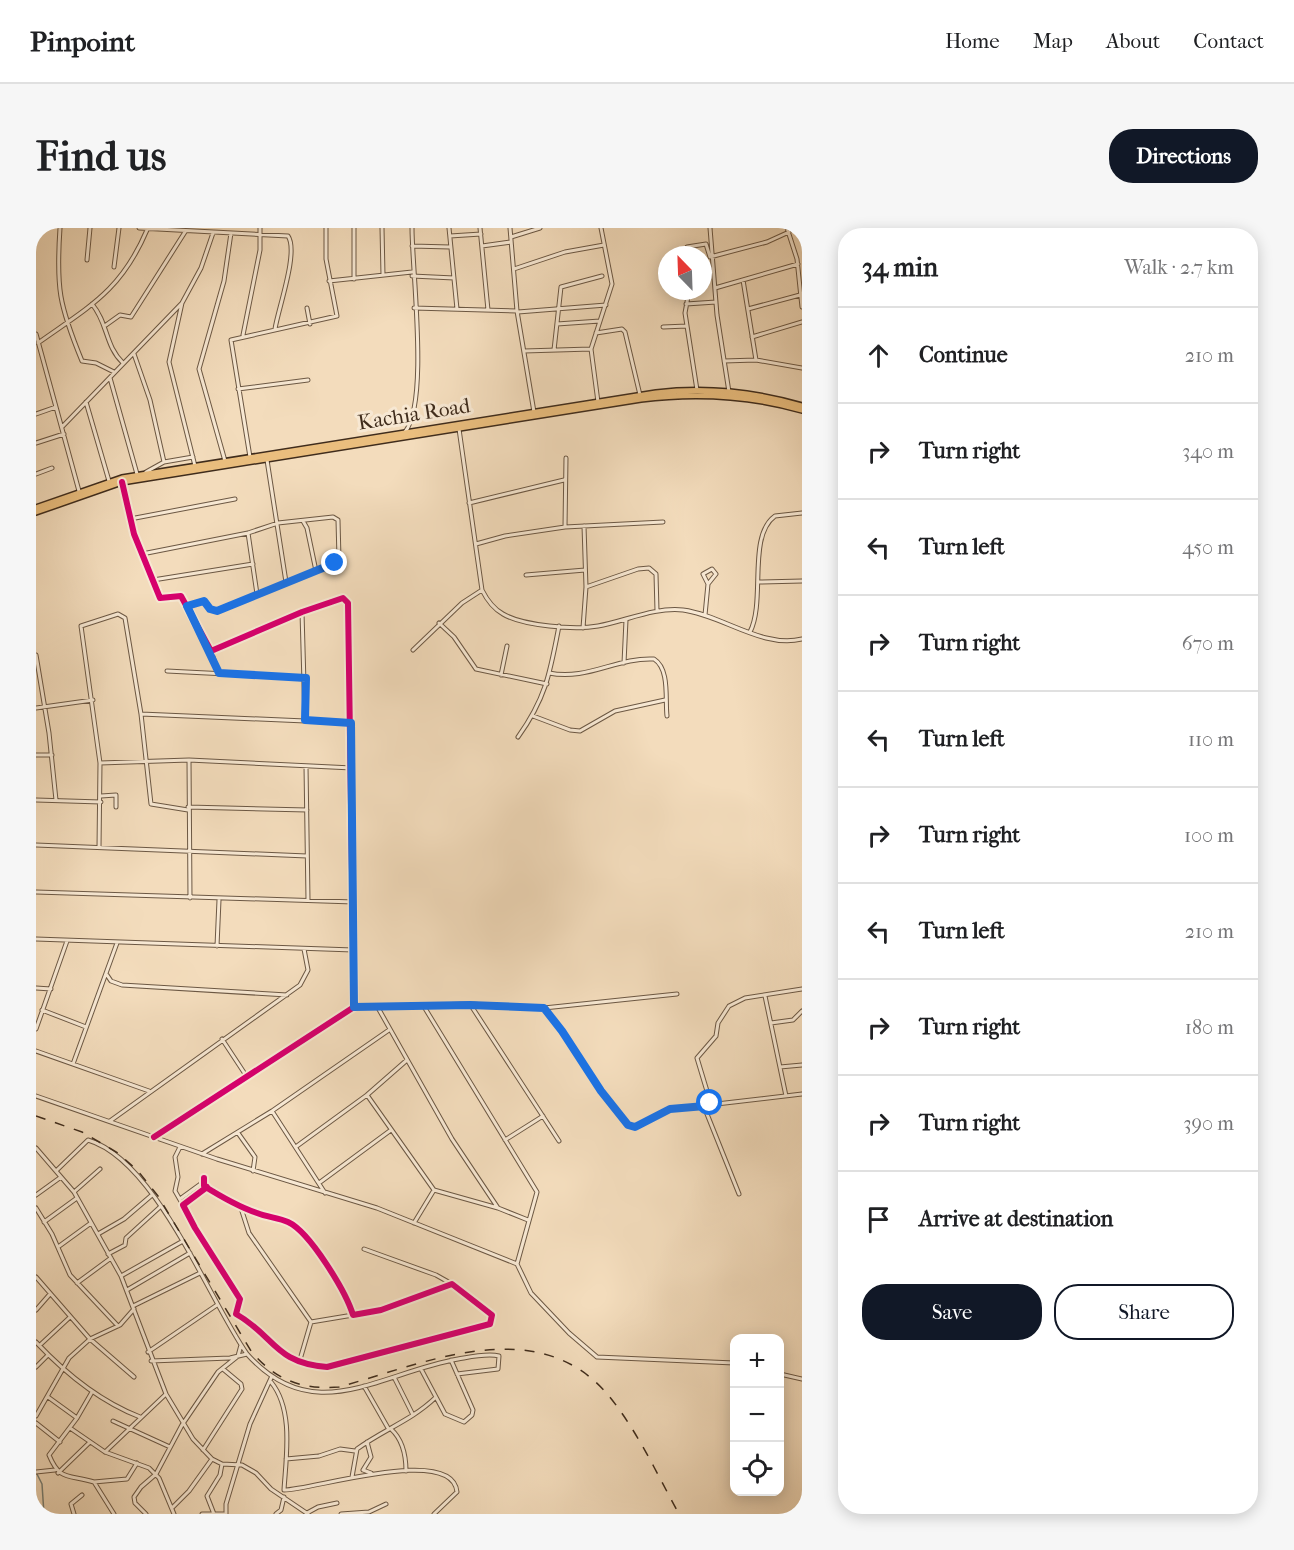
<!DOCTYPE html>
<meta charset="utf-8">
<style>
body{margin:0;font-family:"IM FELL French Canon",serif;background:#f6f6f6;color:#202124}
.controls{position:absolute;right:18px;bottom:18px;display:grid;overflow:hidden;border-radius:12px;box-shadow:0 3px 15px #0003}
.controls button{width:54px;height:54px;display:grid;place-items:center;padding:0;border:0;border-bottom:2px solid #e0e0e0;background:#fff;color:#202124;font:30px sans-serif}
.compass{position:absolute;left:622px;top:18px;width:54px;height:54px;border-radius:50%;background:#fff;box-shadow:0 3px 15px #0003;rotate:337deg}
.stop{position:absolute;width:18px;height:18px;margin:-14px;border:4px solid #1a73e8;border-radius:50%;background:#fff}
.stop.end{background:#1a73e8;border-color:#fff;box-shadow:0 2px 6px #0008}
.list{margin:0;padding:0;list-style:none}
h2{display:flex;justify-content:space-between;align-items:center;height:78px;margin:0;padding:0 24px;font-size:26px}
h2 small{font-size:20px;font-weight:400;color:#757577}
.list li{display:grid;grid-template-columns:39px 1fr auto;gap:18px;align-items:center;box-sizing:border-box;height:96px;padding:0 24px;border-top:2px solid #e0e0e0}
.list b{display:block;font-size:22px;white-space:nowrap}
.list em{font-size:20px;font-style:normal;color:#757577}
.actions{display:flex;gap:12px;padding:18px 24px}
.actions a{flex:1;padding:14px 0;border:2px solid #111827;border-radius:24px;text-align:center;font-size:21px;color:#111827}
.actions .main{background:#111827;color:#fff}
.icon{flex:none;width:33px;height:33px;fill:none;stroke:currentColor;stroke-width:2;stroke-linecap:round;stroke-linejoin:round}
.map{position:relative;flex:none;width:766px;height:1286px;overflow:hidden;border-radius:24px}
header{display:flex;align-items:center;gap:36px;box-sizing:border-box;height:84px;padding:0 30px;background:#fff;border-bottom:2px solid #e0e0e0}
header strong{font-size:28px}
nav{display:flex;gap:33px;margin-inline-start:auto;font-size:21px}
.intro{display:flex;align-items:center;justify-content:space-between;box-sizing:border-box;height:144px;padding:0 36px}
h1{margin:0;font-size:42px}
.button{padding:15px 27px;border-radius:24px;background:#111827;color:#fff;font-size:21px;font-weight:700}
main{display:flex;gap:36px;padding:0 36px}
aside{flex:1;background:#fff;border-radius:24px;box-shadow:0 3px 15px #0003}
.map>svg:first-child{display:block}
</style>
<header>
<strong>Pinpoint</strong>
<nav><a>Home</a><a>Map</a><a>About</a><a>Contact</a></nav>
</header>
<div class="intro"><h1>Find us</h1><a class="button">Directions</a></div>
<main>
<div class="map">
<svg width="766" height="1286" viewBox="0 0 766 1286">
<rect width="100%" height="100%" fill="#f3dcbc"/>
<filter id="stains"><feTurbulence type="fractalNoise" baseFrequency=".00333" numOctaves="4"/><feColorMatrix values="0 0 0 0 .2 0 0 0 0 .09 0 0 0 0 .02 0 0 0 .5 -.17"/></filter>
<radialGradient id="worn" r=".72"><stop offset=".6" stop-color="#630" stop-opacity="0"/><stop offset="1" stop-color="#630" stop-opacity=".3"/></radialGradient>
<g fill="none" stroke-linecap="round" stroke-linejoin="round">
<path stroke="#778178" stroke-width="1.5" d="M0,1244L6,1256L8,1286"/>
<defs>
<path id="minor" d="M24,0C20,60 23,77 46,133L60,135L78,144
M103,0L252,8C263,24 242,81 239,101
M318,0V51
M346,0L347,47
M413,0L421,81
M444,0L452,82
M474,0L481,83L498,184
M674,0L681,87L693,164
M751,0L761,31L766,79
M414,8L445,6
M475,9L504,0
M376,18L414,19
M446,18L475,14
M652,27L651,19L670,16L674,29L731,14L753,4
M51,32L54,0
M78,39L83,0
M478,41L529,24L568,17
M667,46L677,43
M376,48L418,50
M707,52L720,132
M293,53L376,44
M679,60L762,36
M653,63L649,85L661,162
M56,76C72,95 69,118 87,135
M650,76L680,74
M271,80L274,96
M378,80L481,83
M712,81L764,67
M482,84L570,77
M521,96L564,93
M70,97L84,87L95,89L149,4
M627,99L651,98
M560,105L586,101L589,104L604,167
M0,106L43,263
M207,107L224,22V0
M716,109L766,94
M2,115C54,78 85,63 111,2
M518,122L525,59L566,48
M488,123L555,121
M98,126L114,172L128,234
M688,133L720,132L766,140
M74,150L101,246
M202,161L272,152
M50,174L73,253
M562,174L555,121L576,56L565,0
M0,186L20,179
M26,199L146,75
M423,201L446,362C451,372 458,381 467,386C487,398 539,402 562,398C590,393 618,379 647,382C686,387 727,421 766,411
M369,204C393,174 376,44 376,0
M0,215L28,206
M214,229L195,112L301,88L290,31V0
M231,232L250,354
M189,233L163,141L188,53L195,5
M159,238L133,134L146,75L165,40L177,5
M110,244L128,234L157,229
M0,246L16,240
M86,254L98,306L124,370L145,368L175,423L266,384L307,370L312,375L318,779L118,909
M433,275L528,252
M94,291L199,271
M267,293L271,300L280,343
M529,299L530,230
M212,305L221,366
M440,316L469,308L529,299L627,294
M106,326L212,305L242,295L297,289L302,292L303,331L299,335L181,383L174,381L168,373L151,378
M490,347L549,342
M117,352L217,336
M723,354L766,353
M550,359L602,341L613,340L620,346L621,383
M266,384L269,492
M669,387L672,356L667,346L676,341L680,346L672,356
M403,395L418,409L440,441L511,456
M547,400L550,359L548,298
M714,404C730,373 711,308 739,288L766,285
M377,422L426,375L446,362
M175,423L182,444
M0,427L13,505L20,572
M588,435L590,392
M131,443L270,450
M513,445C551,453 581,429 618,431C634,441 629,471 631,488
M465,447L471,418
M0,480L57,472
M497,488L534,502L544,503L579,483L629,472
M482,509C510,470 514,445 523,398
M0,527H16
M153,532L154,670
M64,535L153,532L316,540
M270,538L272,672
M65,568L80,567V579
M0,572L65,574
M152,579L271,582
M152,582L115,576L105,486L315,495
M0,617L271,628
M63,620L64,535L45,398L82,386L89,390L105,486
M0,664L318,674
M0,711L317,722
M181,718L183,672
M71,747L75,753L86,757L251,767
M0,760L15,761
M729,768L750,868
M434,776L523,913
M387,777L501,964L481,1036L495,1065L533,1105L561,1129L698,1135
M341,778L416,911L462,980L492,992
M318,779L434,776L508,780L527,803L565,863L592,897L599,899L634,881L669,878
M508,780L641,766
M6,782L50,799
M735,795L757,792L766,783
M0,801L31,713
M186,811L211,849
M0,823L113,863
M37,836L81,715
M744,839L766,837
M331,867L398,962L462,980
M0,868L181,931L341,980L481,1036
M672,877L766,866
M236,883L289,965
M74,893L264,757L272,742L268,721
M202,905L219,929L217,943
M469,912L507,888
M261,918L331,867L371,832
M144,919L139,929L142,949L139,963L147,977
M0,920L38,964L85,1048L130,1166L157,1211L176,1231L186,1236L206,1237L220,1245L235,1261L272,1286
M166,926L236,883L353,802
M21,942L52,912C120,932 172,1070 211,1126C278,1201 343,1145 422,1131C434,1129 451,1125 463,1128L462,1141L421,1146
M168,950V958C184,968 203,979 221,985C231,989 243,990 252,994C274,1004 310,1064 317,1087L345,1082L416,1056L456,1087L454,1096L291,1139C238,1135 239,1108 200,1086L204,1071L159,1000L147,977L171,959
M283,955L355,902
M38,964L64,941
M703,966L669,881L674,873L661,830L680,808L682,795L693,778L709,770L766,761
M0,967L25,949
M144,971L166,955
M204,977L213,1005L275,1094
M0,980L16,1006L34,1047L82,1098
M8,994L41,970
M378,995L398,962
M62,1006L88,991L116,967
M22,1019L55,995
M328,1021L400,1047L416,1056
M72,1026L89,1017L90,1010L124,979
M85,1048L147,1013
M0,1049L54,1111L98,1149
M41,1055L75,1030
M91,1062L154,1025
M97,1078L164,1045
M0,1082L14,1066
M275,1094L317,1087
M0,1114C30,1146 63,1173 104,1189
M4,1117L33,1090
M112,1124L181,1077
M115,1133L194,1130L211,1126
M263,1135L275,1094
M0,1139L12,1127
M385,1141L409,1186L428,1194L436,1187L437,1182L415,1132
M744,1146L766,1151
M358,1149L377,1187
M235,1154C258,1182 250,1229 248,1262
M328,1158L352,1200
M56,1164L41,1190L13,1227C24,1254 33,1246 58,1254L78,1286
M12,1169L41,1190
M0,1188L33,1130L54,1111L84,1097L98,1081
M77,1193L134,1219
M0,1195L24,1214
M34,1200L69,1224L113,1240L123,1250L138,1286
M355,1201C367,1212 370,1227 370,1243
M331,1214L335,1229L327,1242L335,1245
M167,1222L206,1161L205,1156L187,1141
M69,1224L130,1166
M250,1231L283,1228L304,1221L319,1223
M0,1244L19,1242
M22,1245L53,1215
M316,1249L321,1221C347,1202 376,1192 399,1170
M58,1254L91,1251L101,1235
M248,1262C277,1262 417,1216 421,1264L398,1286
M136,1280L153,1263L176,1231
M271,1285L282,1279L301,1275
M38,1286L35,1276L46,1267
M110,1286L99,1275L98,1269L105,1259L120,1246L146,1197L182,1144L202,1128L205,1117
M166,1286H188
M178,1286L171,1268L184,1247L186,1236
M190,1286V1276L214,1196L235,1150
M240,1286L245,1282L248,1269
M305,1286L333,1284L350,1276"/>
<path id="highway" d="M0,280L86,250L620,165C670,159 718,164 766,178
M0,284L86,254L605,171C659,164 713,167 766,182"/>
</defs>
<use href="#minor" stroke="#6c5844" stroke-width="5"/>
<use href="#highway" stroke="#3f2c1c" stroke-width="8"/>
<use href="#minor" stroke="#f7e8d3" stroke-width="3"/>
<use href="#highway" stroke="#eabe7e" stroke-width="5"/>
<path stroke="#3f2c1c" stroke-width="1.5" stroke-dasharray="10 10" stroke-linecap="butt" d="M0,888L46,904L82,925L102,943L122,968L215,1123C239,1152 266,1162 303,1159C390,1135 502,1083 573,1168C602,1204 621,1246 643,1286"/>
<defs>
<path id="cycleway" d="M86,254L98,306L124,370L145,368L175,423L266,384L307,370L312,375L318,779L118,909
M168,950V958C184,968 203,979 221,985C231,989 243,990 252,994C274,1004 310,1064 317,1087L345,1082L416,1056L456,1087L454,1096L291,1139C238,1135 239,1108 200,1086L204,1071L159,1000L147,977L171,959"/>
</defs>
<use href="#cycleway" stroke="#f7e8d3" stroke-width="10"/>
<use href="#cycleway" stroke="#d6006c" stroke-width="6"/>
</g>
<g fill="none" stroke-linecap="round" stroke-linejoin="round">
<path stroke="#1a73e8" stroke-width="8" d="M299,335L181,383L174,381L168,373L151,378L183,445L270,450L269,492L315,495L318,779L434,777L508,780L526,803L565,863L592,897L599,899L634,881L669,878L674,875"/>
</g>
<g text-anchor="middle" stroke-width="6" stroke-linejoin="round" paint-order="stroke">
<g font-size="21" fill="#3f2c1c" stroke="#f7e8d3">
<text transform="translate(378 186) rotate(-9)" y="7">Kachia Road</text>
</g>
</g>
<rect width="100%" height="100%" filter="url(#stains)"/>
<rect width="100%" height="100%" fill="url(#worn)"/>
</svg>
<div class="controls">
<button>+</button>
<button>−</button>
<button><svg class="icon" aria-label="locate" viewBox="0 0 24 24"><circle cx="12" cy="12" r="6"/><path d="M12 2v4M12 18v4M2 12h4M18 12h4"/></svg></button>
</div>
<svg class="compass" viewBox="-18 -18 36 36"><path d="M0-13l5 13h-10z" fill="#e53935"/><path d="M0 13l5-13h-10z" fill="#757577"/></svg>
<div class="stop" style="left:674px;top:875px"></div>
<div class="stop end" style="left:299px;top:335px"></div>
</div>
<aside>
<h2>34 min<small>Walk · 2.7 km</small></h2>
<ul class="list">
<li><svg class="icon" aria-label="ahead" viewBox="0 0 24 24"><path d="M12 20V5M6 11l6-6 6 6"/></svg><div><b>Continue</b></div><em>210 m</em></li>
<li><svg class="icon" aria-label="right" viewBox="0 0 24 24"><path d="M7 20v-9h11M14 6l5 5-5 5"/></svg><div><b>Turn right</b></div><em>340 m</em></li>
<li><svg class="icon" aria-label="left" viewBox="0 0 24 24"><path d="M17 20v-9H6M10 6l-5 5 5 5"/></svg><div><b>Turn left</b></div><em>450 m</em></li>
<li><svg class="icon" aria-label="right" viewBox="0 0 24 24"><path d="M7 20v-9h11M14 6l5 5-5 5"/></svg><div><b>Turn right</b></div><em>670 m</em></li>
<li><svg class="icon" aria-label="left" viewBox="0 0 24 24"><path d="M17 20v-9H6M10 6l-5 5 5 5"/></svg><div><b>Turn left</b></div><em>110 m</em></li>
<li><svg class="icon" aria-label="right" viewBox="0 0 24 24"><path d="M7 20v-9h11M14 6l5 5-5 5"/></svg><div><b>Turn right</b></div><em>100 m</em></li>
<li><svg class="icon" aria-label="left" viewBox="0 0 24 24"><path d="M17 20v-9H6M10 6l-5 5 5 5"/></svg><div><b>Turn left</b></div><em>210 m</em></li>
<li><svg class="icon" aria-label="right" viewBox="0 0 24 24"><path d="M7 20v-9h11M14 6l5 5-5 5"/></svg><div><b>Turn right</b></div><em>180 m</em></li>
<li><svg class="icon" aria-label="right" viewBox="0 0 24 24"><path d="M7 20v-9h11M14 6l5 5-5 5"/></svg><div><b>Turn right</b></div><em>390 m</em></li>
<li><svg class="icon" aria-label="arrive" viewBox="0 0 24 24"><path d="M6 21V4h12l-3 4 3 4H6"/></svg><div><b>Arrive at destination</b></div></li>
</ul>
<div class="actions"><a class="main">Save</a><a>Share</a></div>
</aside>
</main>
